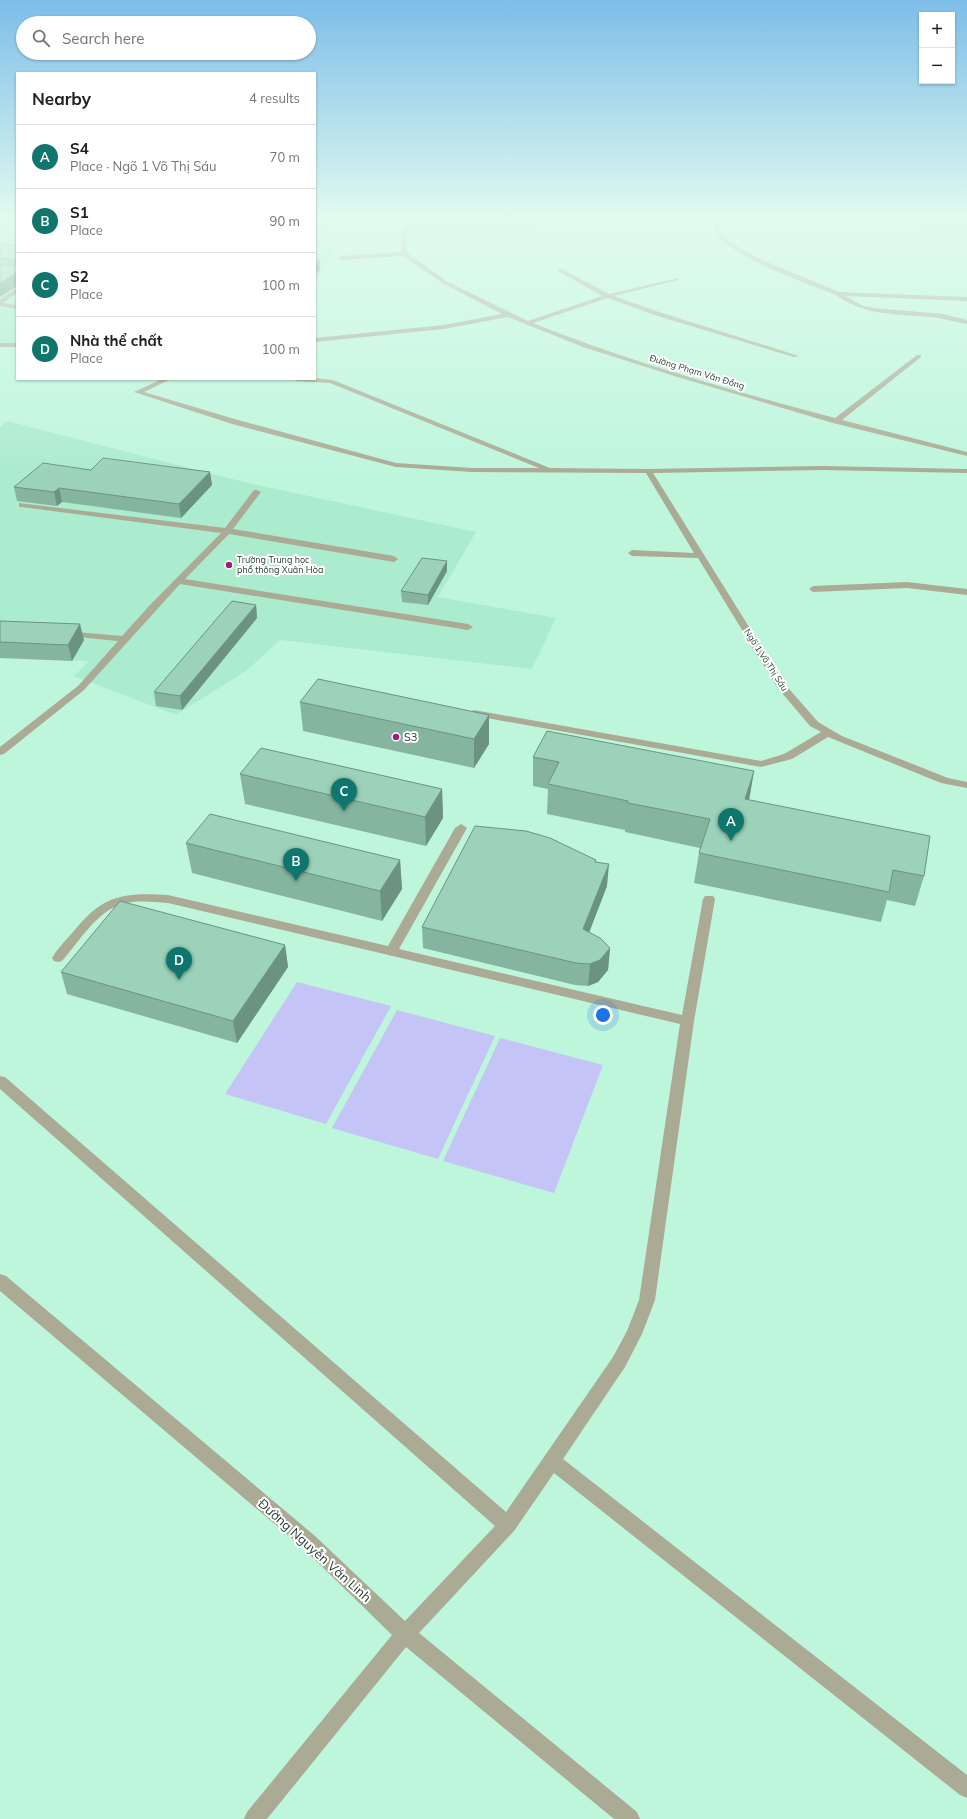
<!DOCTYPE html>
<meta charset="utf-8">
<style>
body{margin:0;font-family:Mulish,sans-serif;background:#f6f6f6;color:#202124}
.controls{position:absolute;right:12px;top:12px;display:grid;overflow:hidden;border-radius:0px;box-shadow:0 1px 3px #0004}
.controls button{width:36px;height:36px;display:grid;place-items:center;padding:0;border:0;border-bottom:1px solid #e0e0e0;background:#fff;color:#202124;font:20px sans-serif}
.you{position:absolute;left:603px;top:1015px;width:14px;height:14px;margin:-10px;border:3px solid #fff;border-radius:50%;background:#1a73e8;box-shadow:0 0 0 6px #1a73e833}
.badge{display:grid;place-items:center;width:26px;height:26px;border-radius:50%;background:#0f766e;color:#fff;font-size:13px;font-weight:700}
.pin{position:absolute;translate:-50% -33px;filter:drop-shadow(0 1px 2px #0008)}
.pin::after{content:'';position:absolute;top:21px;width:14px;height:12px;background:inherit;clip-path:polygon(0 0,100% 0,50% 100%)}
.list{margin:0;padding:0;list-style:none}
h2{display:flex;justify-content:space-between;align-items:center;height:52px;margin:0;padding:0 16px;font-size:17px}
h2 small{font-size:13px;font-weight:400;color:#757577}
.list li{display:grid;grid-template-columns:26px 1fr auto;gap:12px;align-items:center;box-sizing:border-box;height:64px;padding:0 16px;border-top:1px solid #e0e0e0}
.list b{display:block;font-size:15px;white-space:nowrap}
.list p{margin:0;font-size:13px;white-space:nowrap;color:#757577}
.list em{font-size:13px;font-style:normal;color:#757577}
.icon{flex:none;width:22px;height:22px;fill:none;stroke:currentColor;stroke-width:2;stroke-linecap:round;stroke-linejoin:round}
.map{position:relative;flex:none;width:967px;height:1819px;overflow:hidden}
.search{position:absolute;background:#fff;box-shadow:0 1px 3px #0004;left:16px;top:16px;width:300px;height:44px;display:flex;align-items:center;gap:10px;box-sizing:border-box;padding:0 14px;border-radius:22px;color:#757577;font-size:15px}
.panel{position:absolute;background:#fff;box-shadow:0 1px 3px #0004;left:16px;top:72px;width:300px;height:308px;border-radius:0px}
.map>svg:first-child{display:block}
</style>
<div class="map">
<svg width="967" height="1819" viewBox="0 0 967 1819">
<rect width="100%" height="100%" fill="#bef6dc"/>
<path fill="#abebce" d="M0,220H17V343H13L0,342Z
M315,220H327L341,233L315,284Z
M7,421L244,482L476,532L438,597L556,618L532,669L280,640L246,671L176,715L74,676L89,661L0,657V427Z"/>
<path fill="#c4c4f6" d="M297,982L391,1006L326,1124L225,1094Z
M397,1010L495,1036L438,1159L332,1128Z
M500,1038L603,1065L554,1193L443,1161Z"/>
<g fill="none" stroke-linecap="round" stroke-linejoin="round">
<path fill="#abaa95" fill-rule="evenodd" d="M408,220H414L412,223H533L629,220L626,222L533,227H410L406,240L407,253L448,282L528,321L602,296L558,271V269H562L609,294L678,278V280L614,296L659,312L799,356L794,357L654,315L608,298L533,323C631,362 733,391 835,418L917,355H921V357L842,420L967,452V456L833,423L671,375L583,347L508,317L444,329L315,342V338L444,325L502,314L444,284L403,256L341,260L338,258L341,256L401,252V236Z
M714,220H720L721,233L738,247L762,260L839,292L967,297V301L845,296L863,306L874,308L943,314L967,320V324C955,322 943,318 931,317C897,314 865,316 836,295C799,280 743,262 715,234Z
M748,220L967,224V228L751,222Z
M17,288V293L3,303L17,305V309L0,306V299Z
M0,343H17V347H0Z
M315,378L333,380L550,468L648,469L823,466L967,469V473L823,470L653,473L784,683L818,722L842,736L948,778L967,782V788L941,783L828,737L792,759L761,767L470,715L469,713L474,710L761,761L784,754L821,732L810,726L777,687L698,558L632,556L628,553L632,550L694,553L646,473L472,472L396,467L232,424L134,392L162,379H171L144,392L238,420L396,463L472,468H539L330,383L296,381L293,379Z
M254,490H257L261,492L233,529L394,556L398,559L394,562L229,534L185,579L468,624L473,627L468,630L180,584L84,690L4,754L0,755V747L78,686L118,641L67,636L62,633L64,631L122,636L151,604L221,533L22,507H19V503L225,528Z
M907,582L967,589V595L907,588L813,592L809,589L813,586Z
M461,824L467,828L399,949L682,1015L703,899L705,896H713L715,899L694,1021L655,1300L642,1334L625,1367L563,1459L967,1775V1798L960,1795L554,1473L514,1531L419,1633L637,1812L640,1819H614L406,1647L267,1819H244L247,1812L392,1635L303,1548L0,1291V1274L6,1276L315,1536L405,1621L495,1526L0,1089V1076L5,1077L506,1512L613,1357L627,1331L639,1300L680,1024L168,903C153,902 137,900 122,904C96,912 79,942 62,961L58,962L54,961L52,958C57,949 66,940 73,932C103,895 122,892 168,895L388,946L455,828Z"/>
</g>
<path fill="#85b59f" d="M0,244L17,245V286L0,297Z
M91,470L210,472L212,485L181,518L62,502L57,506L17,501L14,487Z
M447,561V571L428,605L402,602L401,591Z
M256,605L257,618L182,710L156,706L154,692Z
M0,621L84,640L72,661L0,658Z
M318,679L489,744L474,768L303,731L300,702Z
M533,757L754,771L749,800L924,876L915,906L887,900L881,922L694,883L699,853L700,848L625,832V830L547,814L548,789L533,786Z
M240,774L442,789L443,818L426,846L245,804Z
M186,843L400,860L402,889L382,921L192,873Z
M596,860V862L607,886L589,932L610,948L608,970L598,982L588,986L575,985L423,948L422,927Z
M285,945L288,967L237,1043L67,994L61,972Z"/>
<path fill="#6c9382" d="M320,260V270L315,276V265Z
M17,272V286L0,297V284Z
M210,472L212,485L181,518L179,504Z
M59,488L62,502L57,506L54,492Z
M447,561V571L428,605V595Z
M256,605L257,618L182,710L180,696Z
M80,624L84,640L72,661L68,645Z
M489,715V744L474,768V739Z
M754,771L749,800L745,799Z
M442,789L443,818L426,846L425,817Z
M400,860L402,889L382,921L380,891Z
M609,864L607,886L582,951L583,929Z
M285,945L288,967L237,1043L233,1021Z
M610,948L608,970L598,982L588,986L590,964Z"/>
<path fill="#9bd2b9" stroke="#6c9382" d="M0,244L17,245V272L0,284V265L14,266L16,261L15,259H0Z
M315,260H320L315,265Z
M103,458L210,472L179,504L59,488L54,492L14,487L43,463L91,470Z
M422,558L447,561L428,595L401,591Z
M232,601L256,605L180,696L154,692Z
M0,621L80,624L68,645L0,642Z
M318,679L489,715L474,739L300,702Z
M547,731L754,771L745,799L930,836L924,876L893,870L889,892L699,853L710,819L628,803V801L548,784L559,762L533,757Z
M261,748L442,789L425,817L240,774Z
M210,814L400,860L380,891L186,843Z
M475,826L526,831L550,838L596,860L595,862L609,864L583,929L600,938L610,948L600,960L590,964L576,963L422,927Z
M120,901L285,945L233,1021L61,972Z"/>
<linearGradient id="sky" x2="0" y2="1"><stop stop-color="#7dbde8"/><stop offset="0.46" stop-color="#e2fbef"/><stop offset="1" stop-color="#e2fbef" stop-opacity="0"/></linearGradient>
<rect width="967" height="475" fill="url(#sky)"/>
<g fill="#9d2074" stroke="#fff" stroke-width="1.5">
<circle cx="229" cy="565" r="4"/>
<circle cx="396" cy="737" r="4"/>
</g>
<g text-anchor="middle" stroke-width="4" stroke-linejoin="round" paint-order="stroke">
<g font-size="9" fill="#273d33" stroke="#fff">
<text transform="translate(697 372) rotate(17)" y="3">Đường Phạm Văn Đồng</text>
<text transform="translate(766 660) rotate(57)" y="3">Ngõ 1 Võ Thị Sáu</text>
</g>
<g font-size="9" fill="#273d33" stroke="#fff" text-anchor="start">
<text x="237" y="563">Trường Trung học<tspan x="237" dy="10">phổ thông Xuân Hòa</tspan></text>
</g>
<g font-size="11" fill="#273d33" stroke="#fff" text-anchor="start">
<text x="404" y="741">S3</text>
</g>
<g font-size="13" fill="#273d33" stroke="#fff">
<text transform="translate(315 1550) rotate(42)" y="5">Đường Nguyễn Văn Linh</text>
</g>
</g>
</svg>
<div class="controls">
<button>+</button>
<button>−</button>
</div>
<div class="you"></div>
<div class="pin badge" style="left:731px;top:841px">A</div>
<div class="pin badge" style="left:296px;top:881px">B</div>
<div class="pin badge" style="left:344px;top:811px">C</div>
<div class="pin badge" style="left:179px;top:980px">D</div>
<div class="search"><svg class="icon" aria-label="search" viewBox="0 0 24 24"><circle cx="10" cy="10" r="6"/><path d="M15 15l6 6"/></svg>Search here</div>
<section class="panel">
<h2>Nearby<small>4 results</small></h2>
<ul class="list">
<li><span class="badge">A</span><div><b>S4</b><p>Place · Ngõ 1 Võ Thị Sáu</p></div><em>70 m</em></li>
<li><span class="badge">B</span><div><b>S1</b><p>Place</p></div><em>90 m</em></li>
<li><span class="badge">C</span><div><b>S2</b><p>Place</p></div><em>100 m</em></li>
<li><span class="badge">D</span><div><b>Nhà thể chất</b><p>Place</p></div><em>100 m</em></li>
</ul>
</section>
</div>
